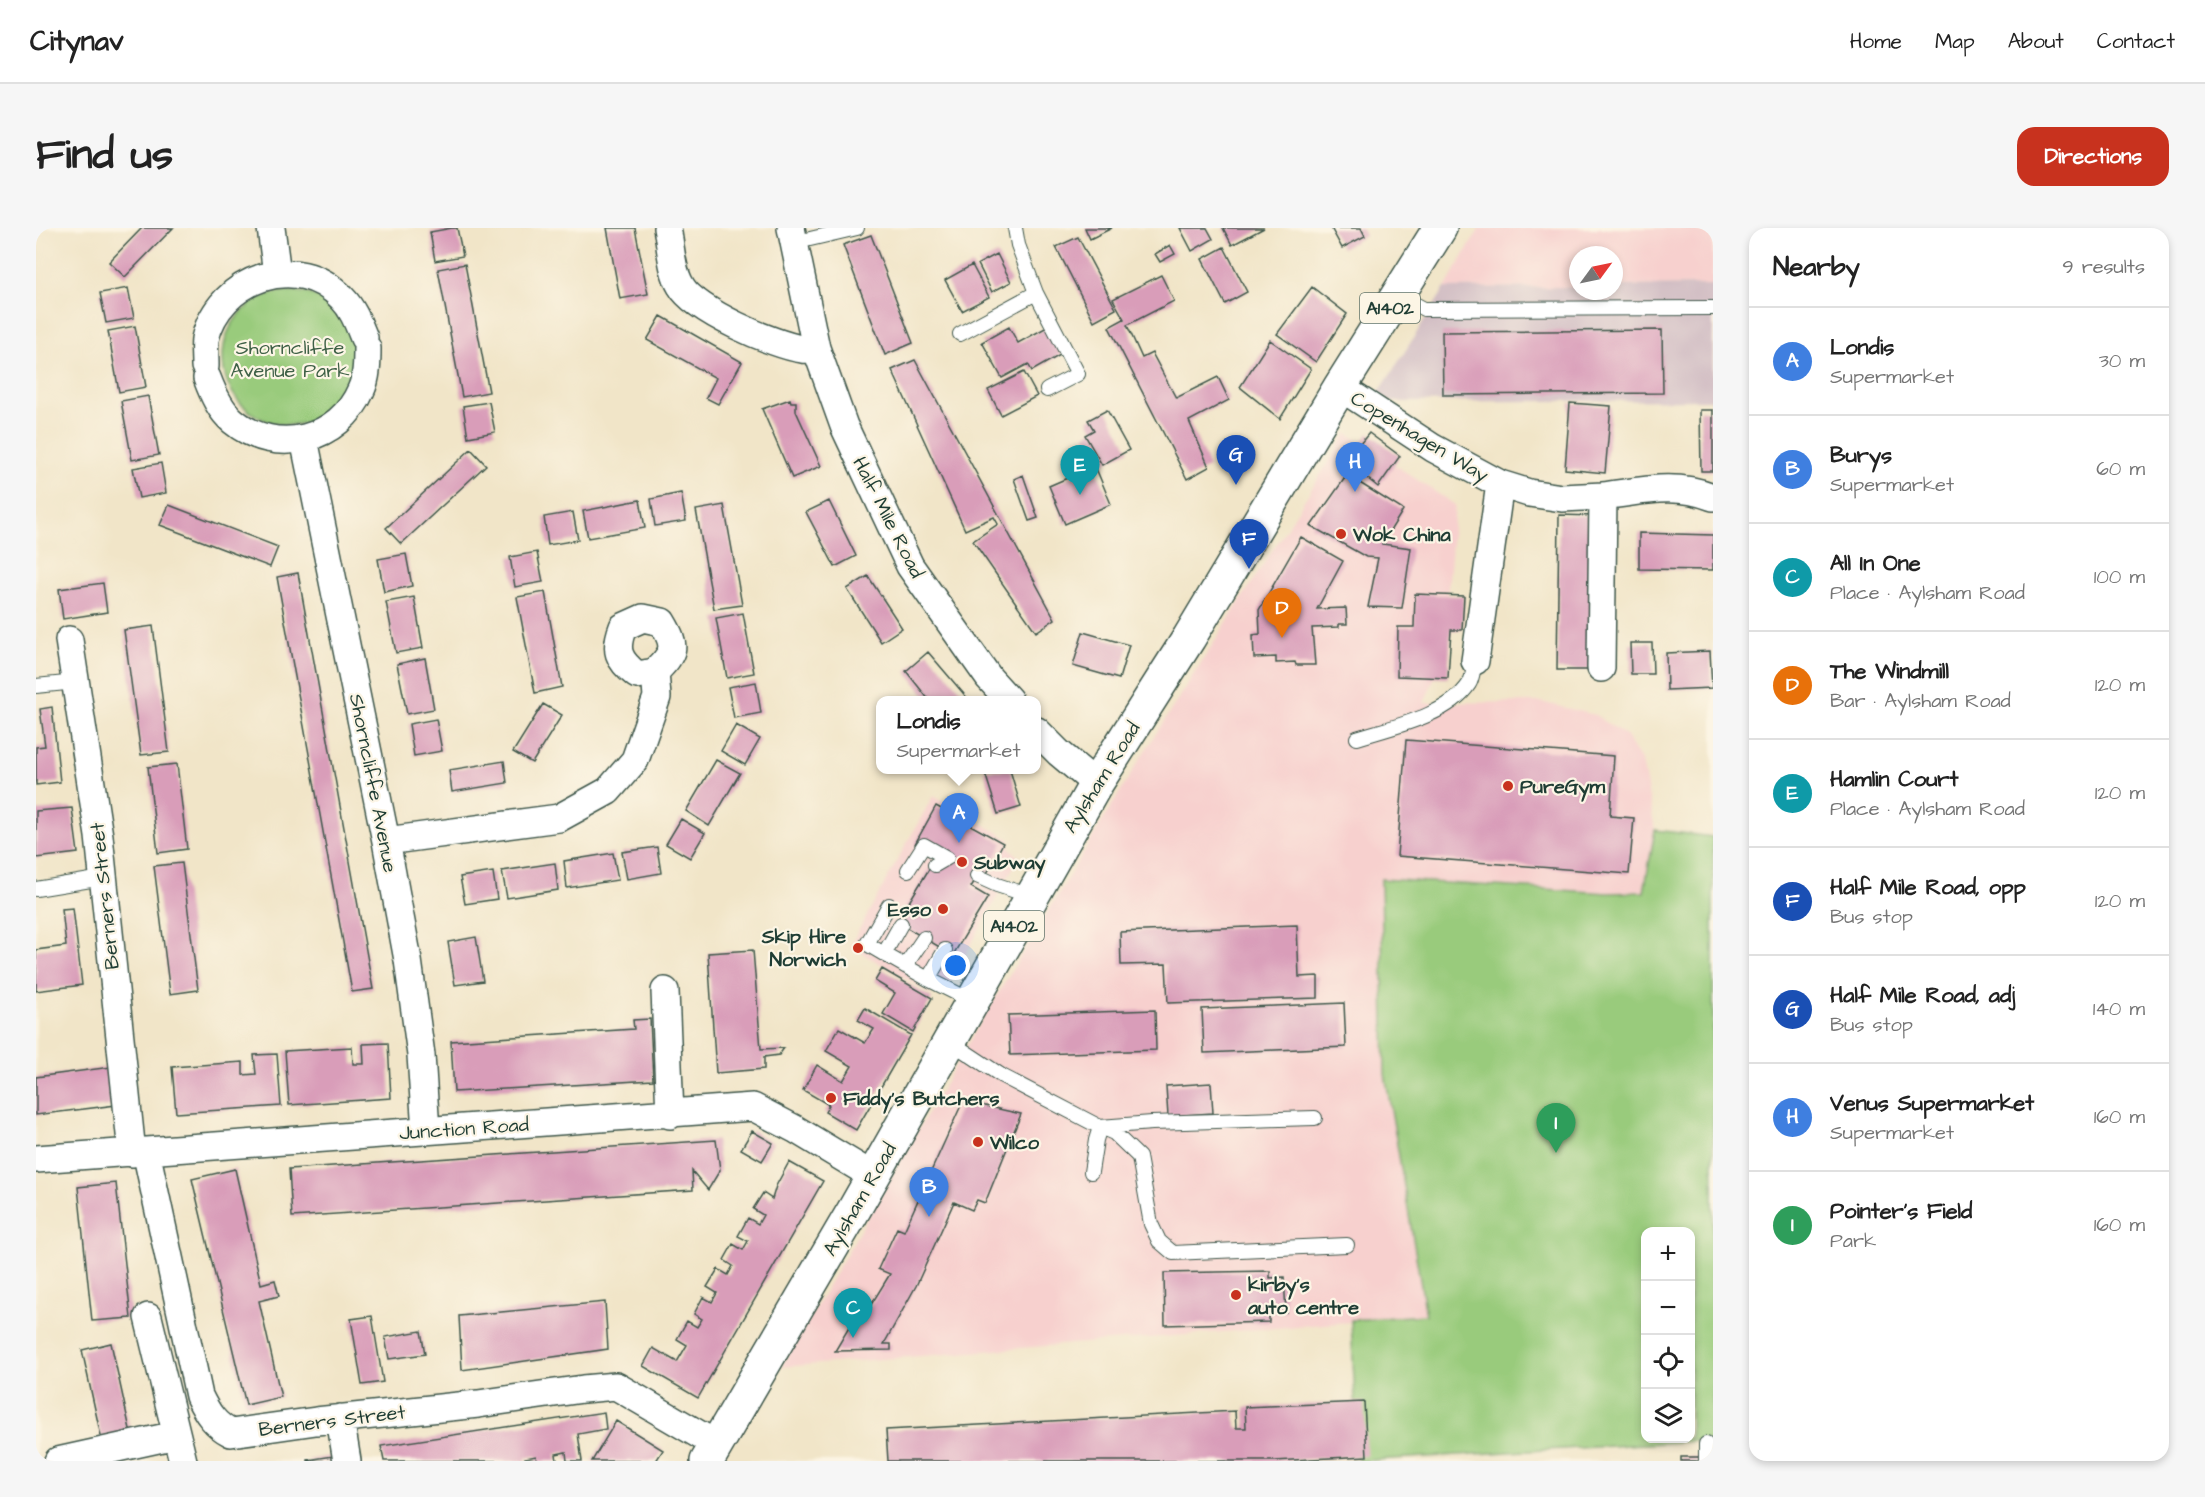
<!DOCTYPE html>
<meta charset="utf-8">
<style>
body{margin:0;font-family:"Architects Daughter",sans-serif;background:#f6f6f6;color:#222}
.controls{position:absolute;right:18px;bottom:18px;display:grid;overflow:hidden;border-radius:12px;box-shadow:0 3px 9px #0003}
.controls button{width:54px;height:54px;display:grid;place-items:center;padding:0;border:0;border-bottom:2px solid #e0e0e0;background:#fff;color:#222;font:30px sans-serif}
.compass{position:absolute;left:1533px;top:18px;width:54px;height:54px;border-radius:50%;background:#fff;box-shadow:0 3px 9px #0003;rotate:57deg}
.you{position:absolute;left:920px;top:738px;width:21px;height:21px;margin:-15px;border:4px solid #fff;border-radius:50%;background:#1a73e8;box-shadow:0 0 0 9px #1a73e833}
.badge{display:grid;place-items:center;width:39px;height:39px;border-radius:50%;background:#c8321e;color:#fff;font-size:20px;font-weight:700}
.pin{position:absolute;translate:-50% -50px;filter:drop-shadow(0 2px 3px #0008)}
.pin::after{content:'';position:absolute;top:32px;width:21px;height:18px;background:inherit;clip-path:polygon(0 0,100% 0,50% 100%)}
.popup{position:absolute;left:840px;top:468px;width:165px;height:78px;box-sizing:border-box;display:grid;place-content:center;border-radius:12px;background:#fff;filter:drop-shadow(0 2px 4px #0005);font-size:20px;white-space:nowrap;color:#767676}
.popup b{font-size:22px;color:#222}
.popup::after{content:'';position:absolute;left:50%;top:100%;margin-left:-12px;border:12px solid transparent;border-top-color:#fff}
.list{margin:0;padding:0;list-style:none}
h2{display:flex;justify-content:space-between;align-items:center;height:78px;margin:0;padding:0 24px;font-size:26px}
h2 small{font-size:20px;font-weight:400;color:#767676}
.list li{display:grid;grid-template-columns:39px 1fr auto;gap:18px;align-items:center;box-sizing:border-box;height:108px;padding:0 24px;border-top:2px solid #e0e0e0}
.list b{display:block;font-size:22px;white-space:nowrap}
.list p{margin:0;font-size:20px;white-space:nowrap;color:#767676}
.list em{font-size:20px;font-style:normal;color:#767676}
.icon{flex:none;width:33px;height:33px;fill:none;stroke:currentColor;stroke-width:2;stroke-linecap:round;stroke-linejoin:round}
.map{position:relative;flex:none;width:1677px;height:1233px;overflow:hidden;border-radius:18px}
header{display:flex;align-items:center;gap:36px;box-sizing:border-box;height:84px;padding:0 30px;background:#fff;border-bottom:2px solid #e0e0e0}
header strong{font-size:28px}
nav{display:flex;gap:33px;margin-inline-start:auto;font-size:21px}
.intro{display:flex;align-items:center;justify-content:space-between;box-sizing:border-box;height:144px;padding:0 36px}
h1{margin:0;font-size:42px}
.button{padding:15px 27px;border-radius:18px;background:#c8321e;color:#fff;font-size:21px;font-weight:700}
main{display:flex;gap:36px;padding:0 36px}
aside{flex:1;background:#fff;border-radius:18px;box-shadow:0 3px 9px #0003}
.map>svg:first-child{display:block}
</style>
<header>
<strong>Citynav</strong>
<nav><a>Home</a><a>Map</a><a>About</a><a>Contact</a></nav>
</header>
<div class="intro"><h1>Find us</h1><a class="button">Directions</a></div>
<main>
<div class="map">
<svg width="1677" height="1233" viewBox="0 0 1677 1233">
<rect width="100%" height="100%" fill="#fcf5e5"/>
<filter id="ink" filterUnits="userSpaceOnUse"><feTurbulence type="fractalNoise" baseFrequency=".0167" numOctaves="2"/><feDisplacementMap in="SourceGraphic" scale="12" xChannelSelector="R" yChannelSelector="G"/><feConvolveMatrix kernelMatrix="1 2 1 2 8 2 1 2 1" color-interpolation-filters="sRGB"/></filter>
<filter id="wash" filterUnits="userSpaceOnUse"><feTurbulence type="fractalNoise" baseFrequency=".008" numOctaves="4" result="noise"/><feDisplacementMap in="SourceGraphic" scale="24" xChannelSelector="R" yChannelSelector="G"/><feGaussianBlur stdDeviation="1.35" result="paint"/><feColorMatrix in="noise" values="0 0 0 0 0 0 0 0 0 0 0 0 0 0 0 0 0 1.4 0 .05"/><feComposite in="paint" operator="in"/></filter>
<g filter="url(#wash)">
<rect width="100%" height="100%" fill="#f1e5c8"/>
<path fill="#f7d0ce" d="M1444,0H1677V57L1578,58V27H1542V59L1409,60Z
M1311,205L1419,277L1414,341L1403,439L1388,475L1505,474L1559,487L1589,507L1606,533L1619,602L1609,664L1572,665L1349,846L1390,1088L745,1139L941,800L1107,526Z
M897,568L973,611L974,620L983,629L909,764L900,762L894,765L814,718Z"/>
<path fill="#d2bec4" d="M1677,57V172L1337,174L1409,60L1542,59V63H1578V58Z"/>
<path fill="#99cb7b" stroke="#5c8458" stroke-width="1.5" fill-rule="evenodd" d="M187 130a67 67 0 1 1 134 0a67 67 0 1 1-134 0Z
M1619,602L1677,609V1212L1322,1233L1315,1092L1390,1087L1349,846L1345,651L1572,665L1608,664ZM1610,1004H1654V1210H1610Z"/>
<g id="blocks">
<path fill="#d99db9" d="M106,0H137L89,49L73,34Z
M416,0H421L427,28L399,33L394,4Z
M571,0H599L612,66L584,71Z
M1049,0H1076L1054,11Z
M1144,0H1171L1177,11L1156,23Z
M1187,0H1228L1196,17Z
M1295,0H1325L1329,8L1306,20Z
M835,7L877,115L849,127L807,17Z
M1042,9L1080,81L1058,93L1020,19Z
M1134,17L1139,26L1124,34L1119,26Z
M1188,19L1211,64L1189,76L1166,31Z
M961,26L975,54L956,64L942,36Z
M429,36L453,164L426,169L402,41Z
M936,37L953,69L926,83L909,52Z
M1125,47L1138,73L1091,97L1106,130L1116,125L1140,170L1182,149L1193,172L1153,193L1173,239L1151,251L1073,99L1088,91L1077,71Z
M1276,59L1311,86L1280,134L1241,106Z
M92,60L98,90L70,95L64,65Z
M625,88L706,134L682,176L670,170L680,150L611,112Z
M99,98L110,159L83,164L72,103Z
M973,99L982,115L1011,99L1026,126L996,143L992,136L966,150L946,114Z
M1626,102L1627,165L1407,167L1406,104Z
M1234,112L1275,141L1244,191L1204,159Z
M879,132L1019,391L1000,404L937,313L962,296L958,289L929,302L856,142Z
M988,144L1001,168L965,187L952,162Z
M112,168L123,227L96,232L85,173Z
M754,171L755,174H760V183L785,238L756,250L726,181Z
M453,174L459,204L432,209L427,178Z
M1534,175L1575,178L1569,245L1529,241Z
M1071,182L1093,222L1066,237L1049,207L1058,202L1052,192Z
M1664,182H1677V243H1665Z
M1333,205L1364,228L1342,259L1310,233Z
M435,221L450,237L365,316L350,300Z
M125,235L130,265L103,270L97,240Z
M1059,238L1075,276L1029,296L1013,258Z
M987,247L1002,290L993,293L978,251Z
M1311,247L1367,282L1346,316L1375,320L1366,380L1332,379L1342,330L1330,329L1275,298Z
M645,265L650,293L619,298L615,271Z
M604,272L609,300L552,310L547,283Z
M793,273L820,328L799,339L770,284Z
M133,277L242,319L234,339L124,297Z
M688,277L706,377L678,381L660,282Z
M537,284L542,312L512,317L508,289Z
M1523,287L1560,288L1557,442H1521Z
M1603,305L1677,307V342L1603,341Z
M1265,309L1307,333L1281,381L1310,380L1311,396H1303V399L1276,400L1279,437H1260L1259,434L1240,435V429L1218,430L1217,407L1224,406L1223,382Z
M501,324L507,354L479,359L474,329Z
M370,326L376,358L348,364L342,331Z
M262,345L337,761L316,764L241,349Z
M832,348L866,400L845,414L811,361Z
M67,355L71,384L27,391L23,361Z
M509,364L526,459L499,465L481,369Z
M1379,366L1428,368L1426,402H1415L1412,450L1361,448L1362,399H1378Z
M378,369L387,420L360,425L350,374Z
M707,385L718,445L691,450L680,390Z
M117,398L133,524L105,527L88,402Z
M1047,404L1093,417L1083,451L1037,438Z
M1594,415H1616L1617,446H1595Z
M1674,423L1676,460L1631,462L1630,425Z
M892,424L933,472H893L870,443Z
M389,430L398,481L371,486L361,436Z
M720,454L725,485L698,490L692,459Z
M507,476L526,487L496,535L477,524Z
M16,479L24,554L0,557V519L9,518L4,481Z
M400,491L406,523L378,528L373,496Z
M700,497L724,511L709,537L685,523Z
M1370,512L1578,528L1574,588L1598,590L1593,646L1361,628Z
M680,532L704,545L673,598L650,583Z
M468,533L471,555L416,564L413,542Z
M141,536L151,621L122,625L112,539Z
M948,542H974L985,579L962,586Z
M900,578L967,615L947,653L941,649L935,659L952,669L917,727L861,694L896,636L909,632L879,616Z
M36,580L42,625L0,630V583Z
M645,591L669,605L654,630L630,616Z
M621,619L625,645L591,651L586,624Z
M577,625L582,652L531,660L528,633Z
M146,635L162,762L134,766L118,638Z
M519,635L522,662L471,670L466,643Z
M457,644L461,671L429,676L424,649Z
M37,680L46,757L0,763V722L30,718L26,681Z
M1261,697L1263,749L1282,748V770L1132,775L1130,736L1085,737L1084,704Z
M440,709L447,753L419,757L412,714Z
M717,722L725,821L748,820L743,827L728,829V841L680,845L672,725Z
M846,741L896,770L877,804L847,786L859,765L839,753Z
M1308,775L1310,819L1168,825L1166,781Z
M829,780L875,807L820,902L789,884L793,877L767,862L781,837L807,853L816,838L790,823L803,800L829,815L838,801L822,792Z
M1119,782L1120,822L974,827L972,787Z
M614,791L617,852L418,864L415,813L598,801L597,792Z
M352,815L355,870L253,877L249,823L316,819L317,836H328L327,816Z
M241,826L245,878L140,885L136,839L207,834V847L220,846L218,827Z
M75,839L80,877L0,887V849Z
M1175,855L1177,885L1132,888L1130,858Z
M927,873L985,886L949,975L941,972L936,982L918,974L880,1058L848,1116H855V1122L799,1123L824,1081L830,1085L854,1046L842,1041L861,1000L868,1003Z
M716,903L737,915L726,933L705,921Z
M680,912L684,942L672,962L656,943L657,962L256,989L253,941Z
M753,934L787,953L662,1170L607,1138L617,1120L641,1134L651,1117L641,1111L651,1093L661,1099L666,1091L658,1086L667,1069L676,1074L681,1065L671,1059L682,1041L692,1047L697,1038L688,1032L697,1016L707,1022L712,1013L702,1008L712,990L722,996L727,987L717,981L727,965L736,971L740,958Z
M199,941L225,1056L239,1052L243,1068L223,1073L245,1169L210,1177L156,951Z
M80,955L95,1090L56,1093L42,959Z
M1234,1043V1050L1248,1049L1250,1084L1233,1085V1094L1129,1097L1128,1045Z
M569,1074L572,1121L426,1142L423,1088Z
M336,1088L347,1154L326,1157L315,1091Z
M385,1103L389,1126L353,1131L349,1109Z
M75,1115L95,1206L66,1213L46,1122Z
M1328,1174L1331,1228L1238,1233H852L850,1202L1199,1183L1200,1200H1210L1209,1179Z
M568,1184L570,1201L542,1206L546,1233H531L530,1224L520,1226L521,1233H501L500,1228L489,1230L490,1233H348L345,1218Z
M580,1193L627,1222L620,1233H556Z
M297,1228L298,1233H272V1232Z
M1645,1229H1667V1233H1645Z"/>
</g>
</g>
<g filter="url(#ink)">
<use href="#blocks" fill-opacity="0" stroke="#3e564a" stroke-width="1.5"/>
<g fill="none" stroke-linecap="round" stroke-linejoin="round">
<defs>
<path id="lane" d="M757,15L821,0
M1000,65L1042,146L1011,162
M1362,67L1388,81L1677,80
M924,106L1000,65L982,17L979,0
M0,458L40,454
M1321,510C1356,499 1412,488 1433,456C1437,450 1437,440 1439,433
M872,642L888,617L911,630L899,637
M941,648L961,657L995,668
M0,661L67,650
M865,696L848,726L892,751L936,773
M848,726L831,716L853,677
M869,738L888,710
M892,751L909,722
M913,813L966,848L1064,899L1116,895L1279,890
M1055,944L1060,912L1064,899L1078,905L1103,929L1115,996L1123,1013L1137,1025L1311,1017
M1670,1216V1233"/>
<path id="street" d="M235,0L241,46
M631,0C635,18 635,42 645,58C659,83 738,117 766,121C771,122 775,121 780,120
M755,0L780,120L808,198L874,338L953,450L973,472
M169,138C169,129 168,119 169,111C183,50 262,22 306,70C317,81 322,95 328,110
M171,150C177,166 184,182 197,193C240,229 304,212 325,162C331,149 331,134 331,120
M1304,159L1397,220L1464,256L1439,433
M268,211L350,613L372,732L385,827L390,903
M1464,256L1493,265L1526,270L1567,268
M33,412L63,608L96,925
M1565,440L1567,268C1606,263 1639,254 1677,269
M1001,503L1023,525L1060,556
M350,613L523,590L572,563L599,532L621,469L619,444C639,424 641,419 626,394L607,390L587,399C578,422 582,432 601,447L619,444
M629,763L634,887
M110,923L163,1168C171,1185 179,1197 195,1205L280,1193L442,1176L547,1161L580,1158L681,1217
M0,931L717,879L759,901L837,948
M112,1089L147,1233
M304,1190L311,1233
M22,1233L140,1207"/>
<path id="primary" d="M671,1233L819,980L1060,556L1153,410L1304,159L1404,0"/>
</defs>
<use href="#lane" stroke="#3e564a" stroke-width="16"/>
<use href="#street" stroke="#3e564a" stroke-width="30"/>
<use href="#primary" stroke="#3e564a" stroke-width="36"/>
<use href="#lane" stroke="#fff" stroke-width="14"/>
<use href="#street" stroke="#fff" stroke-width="27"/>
<use href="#primary" stroke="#fff" stroke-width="33"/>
</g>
</g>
<g fill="#c8321e" stroke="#fcf5e5" stroke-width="2">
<circle cx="1305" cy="306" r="6"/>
<circle cx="1472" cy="558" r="6"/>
<circle cx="926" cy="634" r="6"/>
<circle cx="907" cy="681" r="6"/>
<circle cx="822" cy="720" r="6"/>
<circle cx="795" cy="870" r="6"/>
<circle cx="942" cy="914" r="6"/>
<circle cx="1200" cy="1067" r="6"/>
</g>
<g text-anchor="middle" stroke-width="4.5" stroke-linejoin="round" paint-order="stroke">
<g fill="#fcf5e5" stroke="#617469" stroke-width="1.5">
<rect x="1324" y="65" width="60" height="30" rx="4.5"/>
<rect x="948" y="683" width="60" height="30" rx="4.5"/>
</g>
<g font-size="18" font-weight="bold" fill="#1f3d34">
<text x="1354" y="86">A1402</text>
<text x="978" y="704">A1402</text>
</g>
<g font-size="20" fill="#3e6046" stroke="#fcf5e5">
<text x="254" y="126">Shorncliffe<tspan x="254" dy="23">Avenue Park</tspan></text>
</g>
<g font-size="20" fill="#1f3d34" stroke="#fcf5e5">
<text transform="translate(1384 208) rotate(31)" y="7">Copenhagen Way</text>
<text transform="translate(853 289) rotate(63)" y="7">Half Mile Road</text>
<text transform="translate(1065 549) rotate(-58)" y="7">Aylsham Road</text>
<text transform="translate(338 555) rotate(79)" y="7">Shorncliffe Avenue</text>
<text transform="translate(68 668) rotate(-96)" y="7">Berners Street</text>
<text transform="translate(428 900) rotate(-4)" y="7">Junction Road</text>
<text transform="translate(823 971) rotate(-60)" y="7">Aylsham Road</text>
<text transform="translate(296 1192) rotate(-7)" y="7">Berners Street</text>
</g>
<g font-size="20" font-weight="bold" fill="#1f3d34" stroke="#fcf5e5" text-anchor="start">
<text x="1317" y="313">Wok China</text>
<text x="1484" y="565">PureGym</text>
<text x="938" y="641">Subway</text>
<text x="895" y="688" text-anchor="end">Esso</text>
<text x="810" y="715" text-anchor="end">Skip Hire<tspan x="810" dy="23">Norwich</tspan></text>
<text x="807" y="877">Fiddy's Butchers</text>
<text x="954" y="921">Wilco</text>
<text x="1212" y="1063">kirby's<tspan x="1212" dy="23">auto centre</tspan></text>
</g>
</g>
</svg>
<div class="controls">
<button>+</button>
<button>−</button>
<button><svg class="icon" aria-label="locate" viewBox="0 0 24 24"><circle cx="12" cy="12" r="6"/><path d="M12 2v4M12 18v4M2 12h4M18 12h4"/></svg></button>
<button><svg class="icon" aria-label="layers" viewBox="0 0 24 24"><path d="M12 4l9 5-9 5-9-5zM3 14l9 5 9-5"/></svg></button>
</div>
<svg class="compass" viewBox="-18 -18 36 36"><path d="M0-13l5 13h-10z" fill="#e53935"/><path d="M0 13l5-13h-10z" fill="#767676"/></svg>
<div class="you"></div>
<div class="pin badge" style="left:923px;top:615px;background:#3f7fe0">A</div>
<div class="popup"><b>Londis</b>Supermarket</div>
<div class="pin badge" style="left:893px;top:989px;background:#3f7fe0">B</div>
<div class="pin badge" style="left:817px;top:1110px;background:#0f9aa8">C</div>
<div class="pin badge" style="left:1246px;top:410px;background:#e8710a">D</div>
<div class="pin badge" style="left:1044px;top:267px;background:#0f9aa8">E</div>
<div class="pin badge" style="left:1213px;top:341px;background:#1a4fb4">F</div>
<div class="pin badge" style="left:1200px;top:257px;background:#1a4fb4">G</div>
<div class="pin badge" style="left:1319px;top:264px;background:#3f7fe0">H</div>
<div class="pin badge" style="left:1520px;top:925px;background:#2e9e5b">I</div>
</div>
<aside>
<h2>Nearby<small>9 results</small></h2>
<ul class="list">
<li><span class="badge" style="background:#3f7fe0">A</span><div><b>Londis</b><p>Supermarket</p></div><em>30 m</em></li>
<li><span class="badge" style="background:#3f7fe0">B</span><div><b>Burys</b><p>Supermarket</p></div><em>60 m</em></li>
<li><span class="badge" style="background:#0f9aa8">C</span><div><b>All In One</b><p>Place · Aylsham Road</p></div><em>100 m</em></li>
<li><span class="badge" style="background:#e8710a">D</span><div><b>The Windmill</b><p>Bar · Aylsham Road</p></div><em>120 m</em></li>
<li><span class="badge" style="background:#0f9aa8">E</span><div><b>Hamlin Court</b><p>Place · Aylsham Road</p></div><em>120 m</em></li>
<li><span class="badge" style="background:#1a4fb4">F</span><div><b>Half Mile Road, opp</b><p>Bus stop</p></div><em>120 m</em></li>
<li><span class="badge" style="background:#1a4fb4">G</span><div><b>Half Mile Road, adj</b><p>Bus stop</p></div><em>140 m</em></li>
<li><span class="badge" style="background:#3f7fe0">H</span><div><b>Venus Supermarket</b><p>Supermarket</p></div><em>160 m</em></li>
<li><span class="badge" style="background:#2e9e5b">I</span><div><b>Pointer's Field</b><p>Park</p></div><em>160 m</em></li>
</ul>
</aside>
</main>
